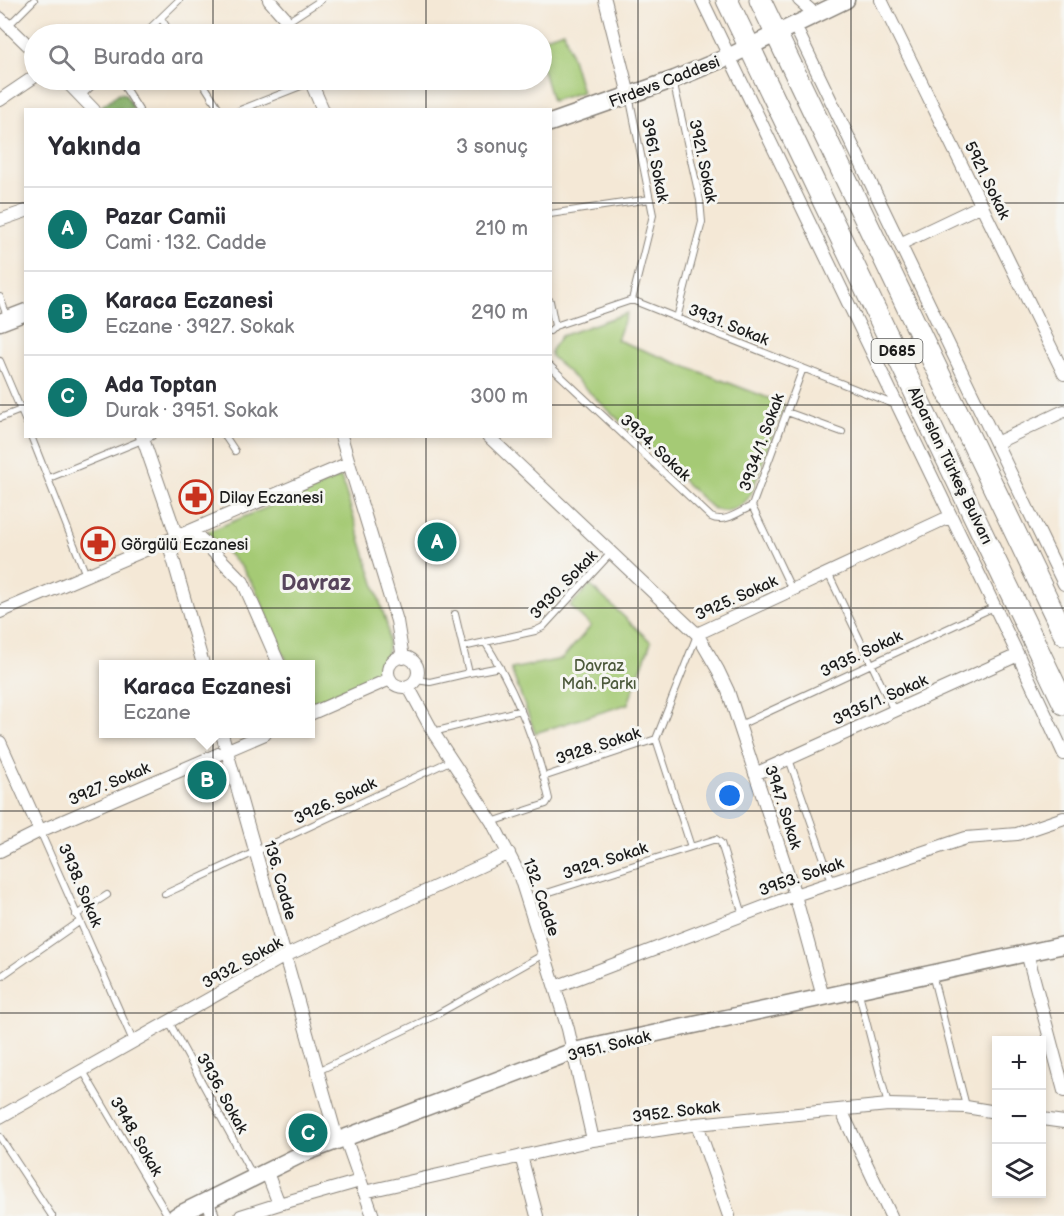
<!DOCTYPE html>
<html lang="tr">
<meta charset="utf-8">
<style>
body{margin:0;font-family:"Balsamiq Sans",sans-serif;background:#f7f7f7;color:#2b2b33}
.controls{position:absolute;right:18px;bottom:18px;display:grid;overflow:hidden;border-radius:0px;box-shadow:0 3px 9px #0003}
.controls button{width:54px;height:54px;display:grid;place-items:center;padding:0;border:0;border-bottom:2px solid #e1e1e2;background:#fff;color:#2b2b33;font:30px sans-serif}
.you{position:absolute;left:730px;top:796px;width:21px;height:21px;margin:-15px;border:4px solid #fff;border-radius:50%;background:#1a73e8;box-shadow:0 0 0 9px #1a73e833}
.badge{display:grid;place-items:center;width:39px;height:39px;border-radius:50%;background:#0f766e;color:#fff;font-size:20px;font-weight:700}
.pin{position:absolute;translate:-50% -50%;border:3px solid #fff;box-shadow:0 2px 6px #0006}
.popup{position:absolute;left:99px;top:660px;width:216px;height:78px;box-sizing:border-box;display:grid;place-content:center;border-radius:0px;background:#fff;filter:drop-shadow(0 2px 4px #0005);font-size:20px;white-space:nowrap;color:#7c7c81}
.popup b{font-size:22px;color:#2b2b33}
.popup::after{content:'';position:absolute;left:50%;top:100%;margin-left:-12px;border:12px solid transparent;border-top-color:#fff}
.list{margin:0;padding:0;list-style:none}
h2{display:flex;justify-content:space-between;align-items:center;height:78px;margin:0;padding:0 24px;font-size:26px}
h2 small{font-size:20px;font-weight:400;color:#7c7c81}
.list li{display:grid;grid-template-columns:39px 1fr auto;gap:18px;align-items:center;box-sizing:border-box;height:84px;padding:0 24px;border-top:2px solid #e1e1e2}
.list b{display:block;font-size:22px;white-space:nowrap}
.list p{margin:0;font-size:20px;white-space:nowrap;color:#7c7c81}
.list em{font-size:20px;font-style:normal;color:#7c7c81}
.icon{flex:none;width:33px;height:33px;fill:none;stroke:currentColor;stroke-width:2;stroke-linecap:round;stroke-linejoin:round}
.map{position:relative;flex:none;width:1064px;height:1216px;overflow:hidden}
.search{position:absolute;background:#fff;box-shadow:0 3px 9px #0003;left:24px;top:24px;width:528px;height:66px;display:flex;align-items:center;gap:15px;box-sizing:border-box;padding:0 21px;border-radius:33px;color:#7c7c81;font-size:22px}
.panel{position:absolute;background:#fff;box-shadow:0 3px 9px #0003;left:24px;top:108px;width:528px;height:330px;border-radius:0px}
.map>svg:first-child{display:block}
</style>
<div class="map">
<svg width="1064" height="1216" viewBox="0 0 1064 1216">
<rect width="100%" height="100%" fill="#f6f6f2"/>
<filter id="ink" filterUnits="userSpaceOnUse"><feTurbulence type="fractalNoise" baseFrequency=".0167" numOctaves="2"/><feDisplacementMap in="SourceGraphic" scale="12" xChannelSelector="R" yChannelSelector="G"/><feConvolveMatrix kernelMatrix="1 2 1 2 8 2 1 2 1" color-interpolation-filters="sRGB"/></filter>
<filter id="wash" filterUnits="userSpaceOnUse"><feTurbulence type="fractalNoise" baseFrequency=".008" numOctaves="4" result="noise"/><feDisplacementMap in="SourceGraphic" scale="24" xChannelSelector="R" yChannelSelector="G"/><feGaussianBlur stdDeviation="1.35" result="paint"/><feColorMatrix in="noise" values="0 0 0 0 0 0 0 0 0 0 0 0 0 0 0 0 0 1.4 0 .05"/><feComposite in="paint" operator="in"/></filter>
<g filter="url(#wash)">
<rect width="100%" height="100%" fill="#f4e8d6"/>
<path fill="#a5ca75" stroke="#607348" stroke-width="1.5" d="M564,31L582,92L552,101L542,67V38Z
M627,313L617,340L784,404L751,494C743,508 725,516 711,507L551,356V350L561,336Z
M341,477L387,625C392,663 383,673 350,687C337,693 324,699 311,704L310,664H288L254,586L242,568L207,532Z
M590,585L651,642L628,704L535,733L511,669L562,659L591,626L570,606Z"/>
<path fill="#84ae66" stroke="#506541" stroke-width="1.5" d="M119,93L125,94L134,109H102V106Z"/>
</g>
<g filter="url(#ink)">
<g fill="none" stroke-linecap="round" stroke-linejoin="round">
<defs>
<path id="lane" d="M161,18L171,34
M287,22L321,0
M8,26L34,0
M144,34L179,0
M120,80L139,110
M201,80L220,110
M673,80L700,200L702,222L677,318
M82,95L98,80
M629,95L653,215L632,300
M240,110L311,82
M550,214L650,199
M0,297L8,319
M550,301L555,326
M550,331L555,326L632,300L898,406
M0,361L26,422
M550,366L711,517C724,524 739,512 752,506
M787,412L842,432
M0,418L26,408
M31,436L86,575
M225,436L235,451
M49,478L152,436
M828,573L894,711
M792,590L752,506L803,368
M485,642C515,690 537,744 549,799L546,804L492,822
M463,647L535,631L543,627L611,553
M469,673L500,667
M416,680L430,682L469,673L455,614
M740,725L994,607
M433,732L521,710
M656,739L691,847
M789,759L832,882
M543,777L656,739L697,635
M40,831L133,1041
M165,894L452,760
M528,899L716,839L721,843L743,915
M76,915L107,895
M932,974L966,1106
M0,977L79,922
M858,990L888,1105
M169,1022L253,1176
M83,1071L168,1216
M318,1071L434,1016L544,954
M0,1137L52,1216"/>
<path id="street" d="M269,0L284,17L292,34
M605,0L629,95
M702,0L1018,655L1064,754
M799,0L816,15
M881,0L1064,374
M0,18L34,51
M795,26L1064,584
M65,80L94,110
M310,80L323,110
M0,100L34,77
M0,220L26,211
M900,244L982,205
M142,436L177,537
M488,436L697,634L951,516
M996,443L1064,411
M349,463L397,621L403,658
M192,530L243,582L279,664
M168,541L203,664
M0,612L349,463L341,436
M697,634L718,670L728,691L795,895L823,997
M388 672a15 15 0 1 1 30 0a15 15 0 1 1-30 0Z
M408,686L433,732L492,822L519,874L568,1029L593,1140
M310,714L390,679
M222,734L337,1139
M0,742L40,831
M755,774L1018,655
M0,851L40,831L265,734
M1027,953L1064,1091
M555,987L795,895L966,838L1017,834L1064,818
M841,1110L891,1216
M0,1117L285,956L509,853
M1042,1119L1064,1122
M697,1124L729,1216
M345,1137L373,1216
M521,1156L537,1216
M266,1170L279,1204L360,1181
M364,1192L593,1140L697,1124L888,1105L966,1107L996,1112
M207,1200L213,1216
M241,1216L279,1204"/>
<path id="secondary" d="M550,123L675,79L730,56L846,0
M0,322L26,312
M176,1216L302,1154L574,1051L1064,945"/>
<path id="highway" d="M727,0L1064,704
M760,0L1064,634"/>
</defs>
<use href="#lane" stroke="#888279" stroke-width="8"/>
<use href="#street" stroke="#888279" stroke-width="14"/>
<use href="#secondary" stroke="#888279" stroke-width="19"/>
<use href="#highway" stroke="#888279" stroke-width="23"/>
<use href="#lane" stroke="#fff" stroke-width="6"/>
<use href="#street" stroke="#fff" stroke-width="12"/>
<use href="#secondary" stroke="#fff" stroke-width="16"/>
<use href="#highway" stroke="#fff" stroke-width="21"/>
</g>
</g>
<path fill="none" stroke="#1c1c1c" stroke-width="1.5" stroke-opacity="0.55" d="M213,0V34M426,0V34M638,0V1216M851,0V1216M213,80V110M426,80V110M0,203H26M550,203H1064M0,405H26M550,405H1064M213,436V1216M426,436V1216M0,608H1064M0,811H1064M0,1013H1064"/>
<defs>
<symbol id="pharmacy-ring" viewBox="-11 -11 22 22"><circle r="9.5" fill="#f6f6f2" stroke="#c8321e" stroke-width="1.5"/><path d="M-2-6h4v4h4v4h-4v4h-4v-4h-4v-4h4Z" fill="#c8321e"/></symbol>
</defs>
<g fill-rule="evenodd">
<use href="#pharmacy-ring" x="177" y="478" width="38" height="38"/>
<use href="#pharmacy-ring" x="79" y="525" width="38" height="38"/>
</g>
<g text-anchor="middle" stroke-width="6" stroke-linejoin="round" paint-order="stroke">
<rect fill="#f6f6f2" stroke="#5d5d5c" stroke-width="1.5" x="871.5" y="339" width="51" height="24" rx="4.5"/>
<g font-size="15" font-weight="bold" fill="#1c1c1c">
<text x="897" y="356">D685</text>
</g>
<g font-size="16" fill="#1c1c1c" stroke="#f6f6f2">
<text transform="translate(664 81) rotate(-21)" y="6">Firdevs Caddesi</text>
<text transform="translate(656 160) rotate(79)" y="6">3961. Sokak</text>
<text transform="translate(704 161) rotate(78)" y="6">3921. Sokak</text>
<text transform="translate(988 180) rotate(64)" y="6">5921. Sokak</text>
<text transform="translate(729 324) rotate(22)" y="6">3931. Sokak</text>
<text transform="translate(761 442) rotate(-70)" y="6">3934/1. Sokak</text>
<text transform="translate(656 447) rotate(43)" y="6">3934. Sokak</text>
<text transform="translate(951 465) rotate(64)" y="6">Alparslan Türkeş Bulvarı</text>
<text transform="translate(563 584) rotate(-46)" y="6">3930. Sokak</text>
<text transform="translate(736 597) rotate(-24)" y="6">3925. Sokak</text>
<text transform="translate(861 653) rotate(-25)" y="6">3935. Sokak</text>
<text transform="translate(880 699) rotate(-24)" y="6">3935/1. Sokak</text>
<text transform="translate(598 745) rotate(-18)" y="6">3928. Sokak</text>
<text transform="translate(109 783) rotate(-23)" y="6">3927. Sokak</text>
<text transform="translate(335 800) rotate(-25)" y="6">3926. Sokak</text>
<text transform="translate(784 807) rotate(72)" y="6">3947. Sokak</text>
<text transform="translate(605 860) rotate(-18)" y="6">3929. Sokak</text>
<text transform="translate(801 876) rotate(-19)" y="6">3953. Sokak</text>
<text transform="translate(281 880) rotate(74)" y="6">136. Cadde</text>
<text transform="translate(81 885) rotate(67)" y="6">3938. Sokak</text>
<text transform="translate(542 897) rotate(71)" y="6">132. Cadde</text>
<text transform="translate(242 962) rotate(-29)" y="6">3932. Sokak</text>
<text transform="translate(609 1045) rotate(-14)" y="6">3951. Sokak</text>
<text transform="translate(223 1093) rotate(61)" y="6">3936. Sokak</text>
<text transform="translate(676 1111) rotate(-7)" y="6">3952. Sokak</text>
<text transform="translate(137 1136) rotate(60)" y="6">3948. Sokak</text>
</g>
<g font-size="16" fill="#1c1c1c" stroke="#f6f6f2" text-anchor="start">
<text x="219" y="503">Dilay Eczanesi</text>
<text x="121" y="550">Görgülü Eczanesi</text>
</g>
<g font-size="16" fill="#4c593b" stroke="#f6f6f2">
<text x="599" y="671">Davraz<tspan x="599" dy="18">Mah. Parkı</tspan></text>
</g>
<g font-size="22" font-weight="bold" fill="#57455c" stroke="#f6f6f2">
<text x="316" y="590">Davraz</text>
</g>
</g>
</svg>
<div class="controls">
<button>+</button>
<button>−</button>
<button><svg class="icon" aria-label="layers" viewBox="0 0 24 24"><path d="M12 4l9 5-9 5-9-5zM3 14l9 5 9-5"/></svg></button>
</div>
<div class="you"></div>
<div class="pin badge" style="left:437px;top:542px">A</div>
<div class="pin badge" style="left:207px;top:780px">B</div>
<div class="popup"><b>Karaca Eczanesi</b>Eczane</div>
<div class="pin badge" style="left:308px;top:1133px">C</div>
<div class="search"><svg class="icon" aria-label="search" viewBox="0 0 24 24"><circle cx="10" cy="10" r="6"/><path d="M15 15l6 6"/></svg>Burada ara</div>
<section class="panel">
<h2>Yakında<small>3 sonuç</small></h2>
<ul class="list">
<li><span class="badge">A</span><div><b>Pazar Camii</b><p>Cami · 132. Cadde</p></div><em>210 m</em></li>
<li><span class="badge">B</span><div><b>Karaca Eczanesi</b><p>Eczane · 3927. Sokak</p></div><em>290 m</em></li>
<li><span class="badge">C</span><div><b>Ada Toptan</b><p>Durak · 3951. Sokak</p></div><em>300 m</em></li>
</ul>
</section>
</div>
